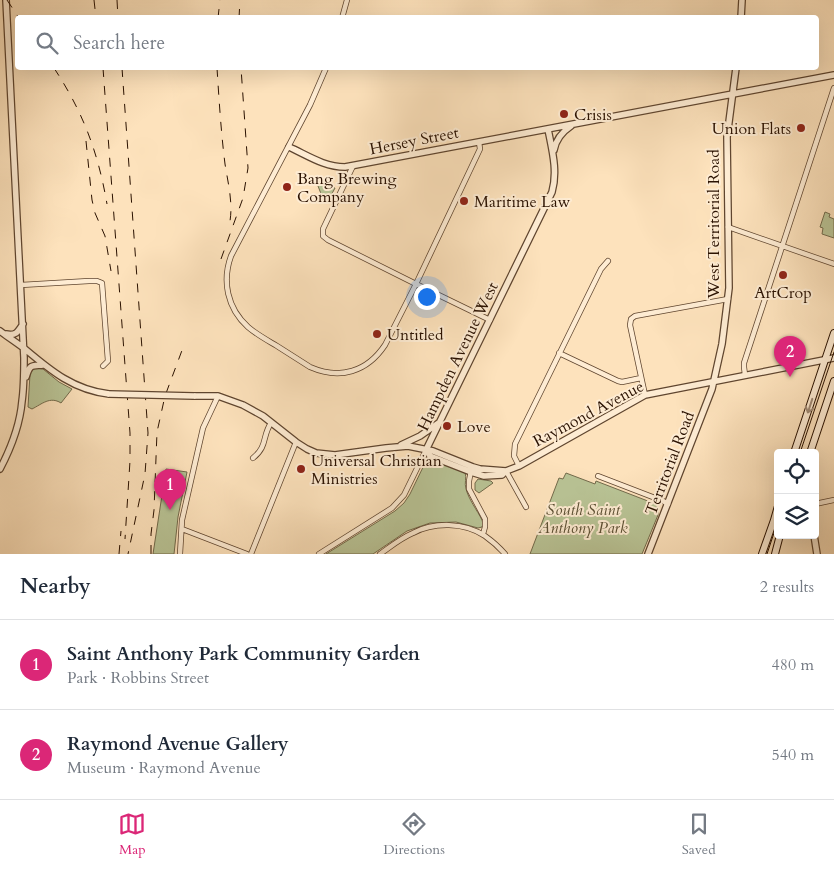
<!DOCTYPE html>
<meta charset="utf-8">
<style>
body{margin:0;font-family:Cardo,serif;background:#f2f2f3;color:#1f2937}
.controls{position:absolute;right:15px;bottom:15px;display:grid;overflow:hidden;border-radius:5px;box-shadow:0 5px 20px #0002}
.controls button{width:45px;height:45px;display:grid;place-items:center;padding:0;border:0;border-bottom:1px solid #e0e1e3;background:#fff;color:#1f2937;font:25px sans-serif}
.you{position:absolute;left:426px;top:296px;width:18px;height:18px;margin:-12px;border:4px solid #fff;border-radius:50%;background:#1a73e8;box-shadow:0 0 0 8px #1a73e833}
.badge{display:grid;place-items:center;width:32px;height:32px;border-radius:50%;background:#db2777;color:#fff;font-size:16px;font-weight:700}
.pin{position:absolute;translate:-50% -41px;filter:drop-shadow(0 1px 2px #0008)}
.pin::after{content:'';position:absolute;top:26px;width:18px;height:15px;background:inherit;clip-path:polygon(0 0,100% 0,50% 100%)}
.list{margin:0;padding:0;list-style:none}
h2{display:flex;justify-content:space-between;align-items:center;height:65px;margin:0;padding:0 20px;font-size:21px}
h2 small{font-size:16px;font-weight:400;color:#747a83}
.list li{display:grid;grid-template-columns:32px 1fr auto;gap:15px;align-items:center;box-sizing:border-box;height:90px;padding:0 20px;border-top:1px solid #e0e1e3}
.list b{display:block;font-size:19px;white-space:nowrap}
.list p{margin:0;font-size:16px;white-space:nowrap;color:#747a83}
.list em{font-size:16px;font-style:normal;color:#747a83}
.icon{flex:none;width:28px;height:28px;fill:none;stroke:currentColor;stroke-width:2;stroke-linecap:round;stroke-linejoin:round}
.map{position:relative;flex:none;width:834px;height:554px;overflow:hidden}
.search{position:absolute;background:#fff;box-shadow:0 5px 20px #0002;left:15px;right:15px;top:15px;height:55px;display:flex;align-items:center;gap:12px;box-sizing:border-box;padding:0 18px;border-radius:5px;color:#747a83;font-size:19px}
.sheet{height:245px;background:#fff}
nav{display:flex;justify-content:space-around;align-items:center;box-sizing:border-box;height:70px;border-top:1px solid #e0e1e3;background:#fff;font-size:14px;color:#747a83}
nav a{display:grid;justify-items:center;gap:2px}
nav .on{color:#db2777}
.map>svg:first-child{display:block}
</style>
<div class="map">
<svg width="834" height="554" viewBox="0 0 834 554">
<rect width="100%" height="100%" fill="#fde2bc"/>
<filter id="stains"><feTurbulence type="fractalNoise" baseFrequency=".004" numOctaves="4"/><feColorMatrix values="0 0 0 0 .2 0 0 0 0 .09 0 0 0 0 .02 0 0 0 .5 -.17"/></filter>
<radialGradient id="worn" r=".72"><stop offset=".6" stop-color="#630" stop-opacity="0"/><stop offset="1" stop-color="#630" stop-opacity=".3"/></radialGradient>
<path fill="#b9c496" stroke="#726a4b" d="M320,181L335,188L328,201L323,199L318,186Z
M825,212L830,214L829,217L834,219V238L822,234L823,228L820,227Z
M36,368L43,369L59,382L72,389L61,403C50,396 42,404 32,409L28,407L30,374L31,371Z
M427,459H430L465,472C467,478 464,483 466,489C469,500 477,510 482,520L483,524L482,527L478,528L456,522L430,523L407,531L373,554H326L395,511L404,503L410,494Z
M166,469L187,472L178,517L174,554H153Z
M566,473L595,484L596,481L653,503L658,507V515L642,554H530L559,478L563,479Z
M478,479L491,481L493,483L479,493L475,490V483Z"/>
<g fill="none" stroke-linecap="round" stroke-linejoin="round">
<defs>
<path id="minor" d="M342,18L347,0
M326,68L310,105L231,256C222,281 227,308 248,327C256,334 267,340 277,346C288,353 299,360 310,367C340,380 367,372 385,345L416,284L480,149L479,142
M353,166L323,229V236L328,240L416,284L490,320
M728,227L834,264
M21,285L89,281H97L102,283L108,361L103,366
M559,353L618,381L622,382L641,378
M745,375L744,367V363L834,88
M645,395L630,325L631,319L635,316L728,299
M253,458C268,446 262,436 271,423
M519,466L514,456L515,444L601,269L608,261
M471,471L469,481V489L485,519V527L483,534
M506,471L526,507
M598,476L663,501L668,504
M815,504L834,500
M182,529L247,554
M180,554L182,520L203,428L218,396
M251,554L296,442
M319,554L392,508L404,495L426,450
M380,554C390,547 401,538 413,533C434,522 464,522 485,536C492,541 499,547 505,554"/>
<path id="tertiary" d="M741,18L742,0
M289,147C307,155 324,167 345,167L834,75
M554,150C556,139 562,132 571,126
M0,331C8,337 17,343 25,349C51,371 74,390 109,394
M6,334C16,336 18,332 23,324
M26,377C30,364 31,366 43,365
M194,396H218L243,405L263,416L296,442L307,449L316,453L335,455L386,448L408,446L433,451L473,467L480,469L506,471
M401,445L420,436L440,422
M426,450L430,456L471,472L484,476L502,475L506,471L519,466L645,395L834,358
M426,450L552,192C558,171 552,150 548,129
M0,469C11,448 20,425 22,401C24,387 24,372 24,358L6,0
M814,535L817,554
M648,554L712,389L722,344L729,288L727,137L736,68"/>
<path id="secondary" d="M794,453L834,333
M810,453L834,381
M762,554L774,520L778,506
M775,554L780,535"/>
</defs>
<use href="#minor" stroke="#5f452f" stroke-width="6"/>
<use href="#tertiary" stroke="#5f452f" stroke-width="8"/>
<use href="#secondary" stroke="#2a1100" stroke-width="8"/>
<use href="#minor" stroke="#feecd3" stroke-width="4.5"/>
<use href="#tertiary" stroke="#feecd3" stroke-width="5.5"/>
<use href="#secondary" stroke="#feecd3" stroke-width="6"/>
<path stroke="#2a1100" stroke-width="1" d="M800,453L834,352
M767,554L778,521"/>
<path stroke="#2a1100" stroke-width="1" stroke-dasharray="9 9" stroke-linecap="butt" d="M7,0L19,18
M94,0L96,18
M117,0L118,18
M218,18L220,0
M239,18L240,0
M54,68C83,112 98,152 107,204
M103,68L130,433V461L125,539
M122,68L148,433L145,474L128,554
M217,68C219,99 221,132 225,164C228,183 233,202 230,221
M86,141L92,200L95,213L105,236L111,271
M221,259L243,198L248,168L241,68
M119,554L121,531
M151,554V534L154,510L157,432L165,396L184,345"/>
<defs>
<path id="tertiary-bridge" d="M109,394L194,396"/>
</defs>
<use href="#tertiary-bridge" stroke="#5f452f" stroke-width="8" stroke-linecap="butt"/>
<use href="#tertiary-bridge" stroke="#feecd3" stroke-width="5.5"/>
</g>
<defs><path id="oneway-shaft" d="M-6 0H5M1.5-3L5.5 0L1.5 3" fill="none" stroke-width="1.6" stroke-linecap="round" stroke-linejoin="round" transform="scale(1.25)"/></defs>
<use stroke="#9f8974" href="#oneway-shaft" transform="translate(810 406) rotate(108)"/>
<g fill="#8f2418" stroke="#feecd3" stroke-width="2">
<circle cx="564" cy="114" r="5"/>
<circle cx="801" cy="128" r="5"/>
<circle cx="287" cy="187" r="5"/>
<circle cx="464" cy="201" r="5"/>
<circle cx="783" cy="275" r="5"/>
<circle cx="377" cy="334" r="5"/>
<circle cx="447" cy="426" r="5"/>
<circle cx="301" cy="469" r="5"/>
</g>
<g text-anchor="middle" stroke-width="4" stroke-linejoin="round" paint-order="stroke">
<g font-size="16" fill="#2a1100" stroke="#feecd3" text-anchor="start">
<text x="574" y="120">Crisis</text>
<text x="791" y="134" text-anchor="end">Union Flats</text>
<text x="297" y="184">Bang Brewing<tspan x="297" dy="18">Company</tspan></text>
<text x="474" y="207">Maritime Law</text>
<text x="783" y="298" text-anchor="middle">ArtCrop</text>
<text x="387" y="340">Untitled</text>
<text x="457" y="432">Love</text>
<text x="311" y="466">Universal Christian<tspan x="311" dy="18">Ministries</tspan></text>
</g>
<g font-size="16" fill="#2a1100" stroke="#feecd3">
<text transform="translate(414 140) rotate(-11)" y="6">Hersey Street</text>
<text transform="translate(713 224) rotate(-90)" y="6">West Territorial Road</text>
<text transform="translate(457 356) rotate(-64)" y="6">Hampden Avenue West</text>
<text transform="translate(588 413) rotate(-28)" y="6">Raymond Avenue</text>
<text transform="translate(669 463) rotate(-69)" y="6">Territorial Road</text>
</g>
<g font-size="16" font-style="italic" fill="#5c5034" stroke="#feecd3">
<text x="583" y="515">South Saint<tspan x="583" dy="18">Anthony Park</tspan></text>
</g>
</g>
<rect width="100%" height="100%" filter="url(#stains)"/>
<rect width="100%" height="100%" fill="url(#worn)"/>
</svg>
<div class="controls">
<button><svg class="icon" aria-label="locate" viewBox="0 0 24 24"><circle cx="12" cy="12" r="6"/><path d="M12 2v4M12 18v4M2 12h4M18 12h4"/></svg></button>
<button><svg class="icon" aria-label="layers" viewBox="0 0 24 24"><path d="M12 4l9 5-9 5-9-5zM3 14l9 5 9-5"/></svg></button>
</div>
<div class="you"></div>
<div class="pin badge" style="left:170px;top:510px">1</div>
<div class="pin badge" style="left:790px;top:377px">2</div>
<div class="search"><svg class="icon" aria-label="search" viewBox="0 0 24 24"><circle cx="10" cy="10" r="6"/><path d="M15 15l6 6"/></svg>Search here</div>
</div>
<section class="sheet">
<h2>Nearby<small>2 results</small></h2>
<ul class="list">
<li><span class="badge">1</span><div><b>Saint Anthony Park Community Garden</b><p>Park · Robbins Street</p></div><em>480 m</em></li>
<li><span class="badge">2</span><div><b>Raymond Avenue Gallery</b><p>Museum · Raymond Avenue</p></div><em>540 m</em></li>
</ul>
</section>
<nav>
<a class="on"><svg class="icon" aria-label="map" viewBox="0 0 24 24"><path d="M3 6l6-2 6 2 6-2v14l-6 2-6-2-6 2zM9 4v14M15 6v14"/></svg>Map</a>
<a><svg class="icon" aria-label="directions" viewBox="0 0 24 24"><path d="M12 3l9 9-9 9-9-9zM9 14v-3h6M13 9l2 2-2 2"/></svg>Directions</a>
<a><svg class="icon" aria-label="saved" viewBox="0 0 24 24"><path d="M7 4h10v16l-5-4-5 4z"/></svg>Saved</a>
</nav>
